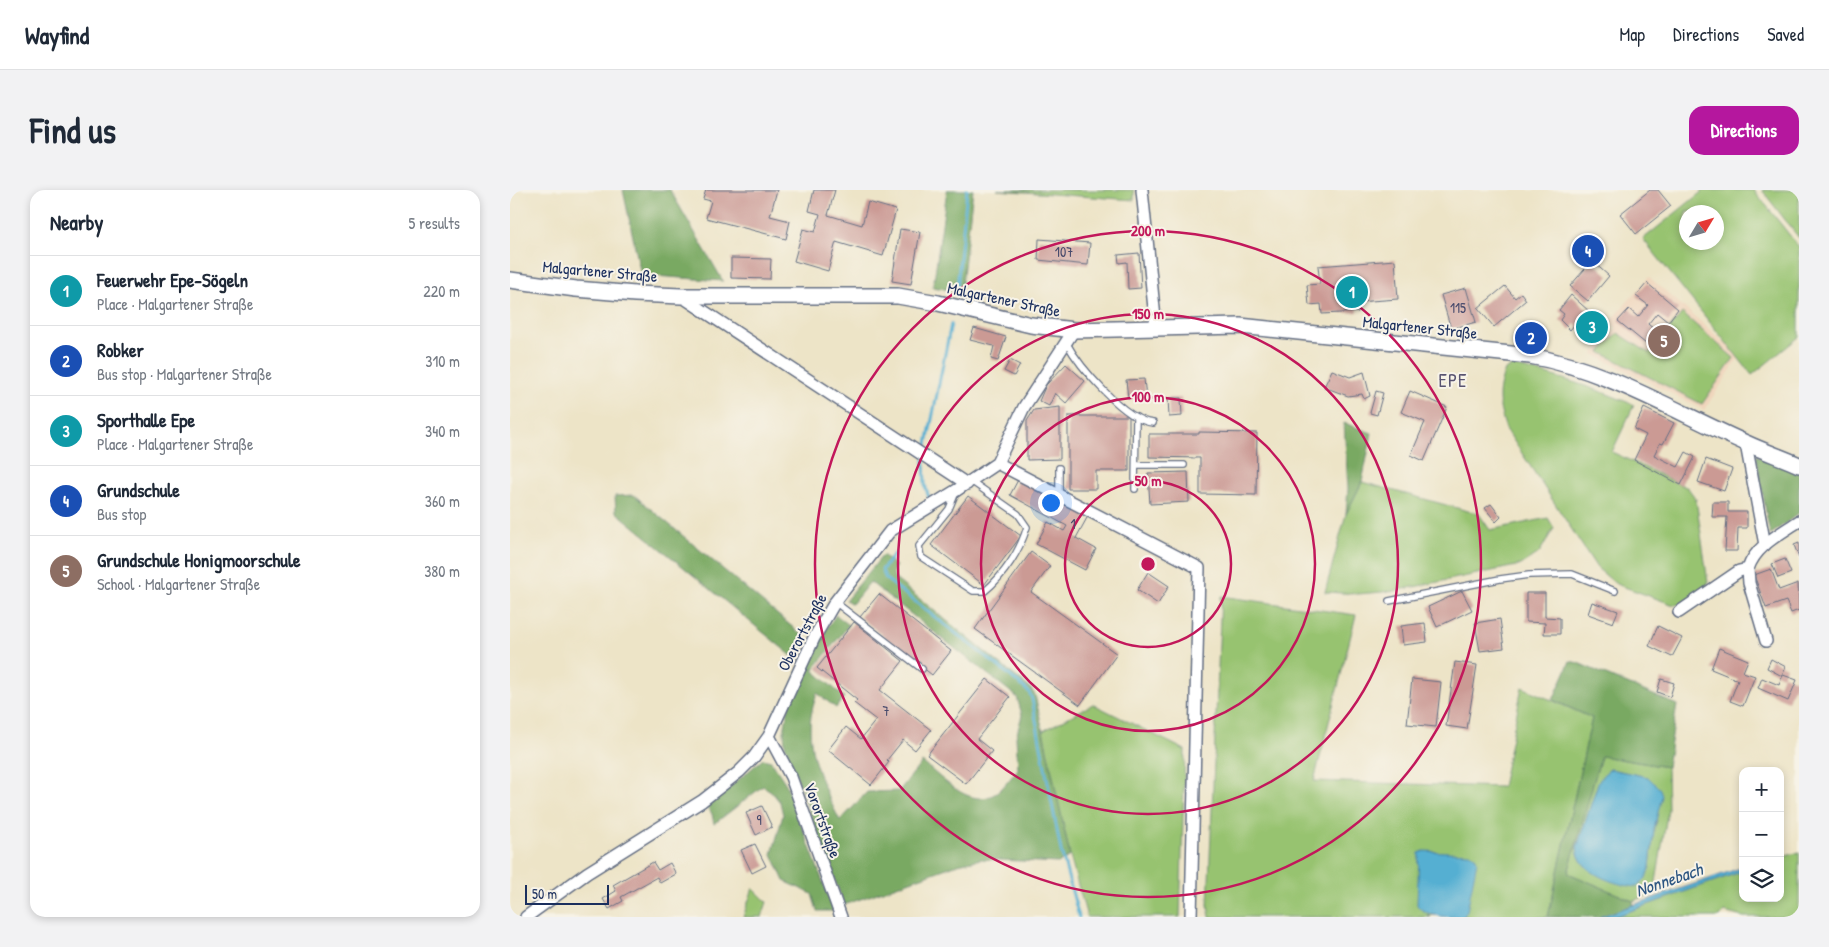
<!DOCTYPE html>
<meta charset="utf-8">
<style>
body{margin:0;font-family:"Patrick Hand",sans-serif;background:#f2f2f3;color:#1f2937}
.controls{position:absolute;right:15px;bottom:15px;display:grid;overflow:hidden;border-radius:10px;box-shadow:0 2px 8px #0003}
.controls button{width:45px;height:45px;display:grid;place-items:center;padding:0;border:0;border-bottom:1px solid #e0e1e3;background:#fff;color:#1f2937;font:25px sans-serif}
.compass{position:absolute;left:1169px;top:15px;width:45px;height:45px;border-radius:50%;background:#fff;box-shadow:0 2px 8px #0003;rotate:52deg}
.scale{position:absolute;left:15px;bottom:12px;width:84px;box-sizing:border-box;padding-left:5px;border:2px solid #1b2f5e;border-top:0;font-size:14px;line-height:18px;white-space:nowrap;color:#1b2f5e;-webkit-text-stroke:4px #f7f3e8;paint-order:stroke}
.you{position:absolute;left:540px;top:312px;width:18px;height:18px;margin:-12px;border:4px solid #fff;border-radius:50%;background:#1a73e8;box-shadow:0 0 0 8px #1a73e833}
.badge{display:grid;place-items:center;width:32px;height:32px;border-radius:50%;background:#b5179e;color:#fff;font-size:16px;font-weight:700}
.pin{position:absolute;translate:-50% -50%;border:2px solid #fff;box-shadow:0 1px 5px #0006}
.list{margin:0;padding:0;list-style:none}
h2{display:flex;justify-content:space-between;align-items:center;height:65px;margin:0;padding:0 20px;font-size:21px}
h2 small{font-size:16px;font-weight:400;color:#747a83}
.list li{display:grid;grid-template-columns:32px 1fr auto;gap:15px;align-items:center;box-sizing:border-box;height:70px;padding:0 20px;border-top:1px solid #e0e1e3}
.list b{display:block;font-size:19px;white-space:nowrap}
.list p{margin:0;font-size:16px;white-space:nowrap;color:#747a83}
.list em{font-size:16px;font-style:normal;color:#747a83}
.icon{flex:none;width:28px;height:28px;fill:none;stroke:currentColor;stroke-width:2;stroke-linecap:round;stroke-linejoin:round}
.map{position:relative;flex:none;width:1289px;height:727px;overflow:hidden;border-radius:15px}
header{display:flex;align-items:center;gap:30px;box-sizing:border-box;height:70px;padding:0 25px;background:#fff;border-bottom:1px solid #e0e1e3}
header strong{font-size:24px}
nav{display:flex;gap:28px;margin-inline-start:auto;font-size:18px}
.intro{display:flex;align-items:center;justify-content:space-between;box-sizing:border-box;height:120px;padding:0 30px}
h1{margin:0;font-size:35px}
.button{padding:12px 22px;border-radius:15px;background:#b5179e;color:#fff;font-size:18px;font-weight:700}
main{display:flex;gap:30px;padding:0 30px}
aside{flex:1;background:#fff;border-radius:15px;box-shadow:0 2px 8px #0003}
.map>svg:first-child{display:block}
</style>
<header>
<strong>Wayfind</strong>
<nav><a>Map</a><a>Directions</a><a>Saved</a></nav>
</header>
<div class="intro"><h1>Find us</h1><a class="button">Directions</a></div>
<main>
<aside>
<h2>Nearby<small>5 results</small></h2>
<ul class="list">
<li><span class="badge" style="background:#0f9aa8">1</span><div><b>Feuerwehr Epe-Sögeln</b><p>Place · Malgartener Straße</p></div><em>220 m</em></li>
<li><span class="badge" style="background:#1a4fb4">2</span><div><b>Robker</b><p>Bus stop · Malgartener Straße</p></div><em>310 m</em></li>
<li><span class="badge" style="background:#0f9aa8">3</span><div><b>Sporthalle Epe</b><p>Place · Malgartener Straße</p></div><em>340 m</em></li>
<li><span class="badge" style="background:#1a4fb4">4</span><div><b>Grundschule</b><p>Bus stop</p></div><em>360 m</em></li>
<li><span class="badge" style="background:#8d6e63">5</span><div><b>Grundschule Honigmoorschule</b><p>School · Malgartener Straße</p></div><em>380 m</em></li>
</ul>
</aside>
<div class="map">
<svg width="1289" height="727" viewBox="0 0 1289 727">
<rect width="100%" height="100%" fill="#f7f3e8"/>
<filter id="ink" filterUnits="userSpaceOnUse"><feTurbulence type="fractalNoise" baseFrequency=".02" numOctaves="2"/><feDisplacementMap in="SourceGraphic" scale="10" xChannelSelector="R" yChannelSelector="G"/><feConvolveMatrix kernelMatrix="1 2 1 2 8 2 1 2 1" color-interpolation-filters="sRGB"/></filter>
<filter id="wash" filterUnits="userSpaceOnUse"><feTurbulence type="fractalNoise" baseFrequency=".0096" numOctaves="4" result="noise"/><feDisplacementMap in="SourceGraphic" scale="20" xChannelSelector="R" yChannelSelector="G"/><feGaussianBlur stdDeviation="1.12" result="paint"/><feColorMatrix in="noise" values="0 0 0 0 0 0 0 0 0 0 0 0 0 0 0 0 0 1.4 0 .05"/><feComposite in="paint" operator="in"/></filter>
<g filter="url(#wash)">
<rect width="100%" height="100%" fill="#ede4c7"/>
<path fill="#f0d5bc" d="M1139,87L1230,166L1194,220L1083,164L1107,138L1100,132Z"/>
<path fill="#97c370" stroke="#597967" fill-rule="evenodd" d="M487,0H624V10Z
M1194,0H1244L1289,57V147L1242,185L1133,49ZM1176,22H1206V52H1176Z
M1252,0H1289V48Z
M1172,123L1224,168L1192,214L1090,162L1108,143L1139,163Z
M1003,176C1047,186 1083,197 1124,215L1102,262L1178,298L1186,309L1198,393L1196,398L1172,414L1164,415L1106,394L1087,378L996,239C988,215 986,204 995,180Z
M852,292L969,324L980,340L1038,328L1044,338L1029,363L1011,375L884,401L848,404L815,402L836,324Z
M711,406L846,425L804,591L992,597L1012,497L1082,528L1038,727H953L957,721L917,726L921,727H700L698,715Z
M583,514L675,560L670,727H577L561,670L533,541Z
M1091,566L1157,577L1158,619L1145,698L1140,705L1123,711L1058,683ZM1100,579L1138,587L1147,631L1144,639L1140,677L1136,688C1125,687 1089,685 1081,680C1072,675 1068,667 1067,657L1088,593Z
M1289,662V727H1233L1214,722L1210,727H1103L1233,681V708H1270V668Z
M243,698L257,712L252,727H233Z"/>
<path fill="#79a962" stroke="#4a6c60" d="M113,0H160L213,91L131,85Z
M437,0H463L451,102L423,97Z
M834,233L862,243L852,292L836,324L838,299Z
M1246,265L1289,283V323L1260,345Z
M124,305L298,450L288,471L106,322L105,306Z
M373,365L386,376L383,380L384,388L521,499L525,505L560,666L548,673L471,669L448,674L334,715L275,555L274,541L280,509L314,442L326,425L339,435L303,480L334,507L326,518L307,503C305,511 302,518 301,526C296,563 314,598 330,631L357,602L389,601L412,572C433,588 464,625 491,599C497,593 503,585 508,579L506,547L512,525L507,507L360,392L342,414L336,410Z
M1060,471L1068,473L1167,515L1157,577L1091,566L1058,683L1123,711L1124,715L1089,727H1038L1082,528L1043,510Z
M253,569L261,571L276,594L324,721H307L302,704L274,691L262,664L273,625L270,612L261,601L253,596L204,634L202,624L197,616Z"/>
<path fill="#54afd2" stroke="#386f98" d="M1100,579L1138,587L1150,599L1152,606L1144,639L1140,677L1136,688L1127,697C1105,695 1068,683 1067,657L1088,593L1093,585Z
M914,661L960,663L965,666L967,671L957,721L953,727C936,727 916,727 907,715L909,663Z
M1233,677V681L1103,727H1089Z"/>
<g fill="none" stroke-linecap="round" stroke-linejoin="round">
<path stroke="#54afd2" stroke-width="3" d="M447,98L457,0
M415,264L441,134
M414,270L415,295L419,308
M384,364L372,380L376,389L497,483L519,502L522,509L551,661L569,727"/>
</g>
<g id="blocks">
<path fill="#cb9a94" d="M196,0H267L260,26L280,31L276,49L196,28L201,11L193,9Z
M304,0H325L318,25L352,35L358,12L386,20L373,66L326,52L318,81L284,71L293,39L305,42L310,24L299,21Z
M1140,0H1148L1161,16L1126,44L1110,24Z
M390,39L410,42L401,94L382,91Z
M529,49L580,53L578,75L528,70Z
M629,63L631,98L618,99L617,72L609,73L608,65Z
M221,68L261,69L260,89L221,88Z
M885,70L888,109L847,112L848,122L812,124L811,114L799,115L797,95L810,94L808,76Z
M1082,71L1099,86L1078,111L1060,96Z
M1137,93L1168,119L1158,132L1147,123L1138,134L1147,142L1136,154L1108,131L1119,119L1128,127L1138,115L1126,106Z
M995,96L1005,108L1011,103L1016,110L984,137L968,118Z
M956,98L966,132L941,139L931,105Z
M1061,105L1099,139L1087,153L1065,134L1060,140L1050,130L1054,124L1049,120Z
M464,138L496,147L488,171L481,169L484,156L460,150Z
M500,170L510,175L504,186L494,181Z
M556,174L575,191L556,213L545,203L539,216L529,211L536,195Z
M822,180L840,187L854,182L860,206L854,209L852,204L838,206L814,197Z
M634,189L636,207L618,208L616,190Z
M866,201L873,203L867,225L860,223Z
M900,201L937,217L914,271L901,265L915,232L891,222Z
M658,208H671L672,226L659,227Z
M550,217V269L517,270V231L524,220Z
M1134,218L1164,233L1153,254L1150,253L1144,265L1168,277L1176,262L1185,267L1171,295L1124,270L1136,245L1124,239Z
M558,226H619V281H586V299H558Z
M689,242L747,243L746,305L690,304V268L639,267V244H689Z
M1196,269L1222,279L1214,301L1188,292Z
M678,282L679,312L640,314L638,283Z
M509,288L578,326L566,348L586,359L575,380L526,354L538,332L554,341L557,336L500,305Z
M458,306L511,346L474,395L421,355Z
M1203,312H1218V322H1237V338H1228L1227,361H1215L1217,327H1202Z
M981,314L991,327L986,332L975,318Z
M1289,353V368L1284,355Z
M521,362L540,376L521,402L607,464L570,515L465,439Z
M1275,369L1281,383L1268,388L1262,374Z
M1261,379L1269,400L1288,393L1289,420L1281,423L1276,411L1256,418L1244,385Z
M638,382L659,396L648,414L627,400Z
M952,401L962,420L927,437L918,417Z
M1016,403H1035V427L1050,428V444H1034L1035,433L1016,432Z
M369,404L441,461L422,485L350,427Z
M1082,412L1108,421L1103,433L1078,424Z
M990,429L994,458L970,461L965,433Z
M344,432L393,471L370,500L421,540L405,560L393,550L377,570L379,572L361,595L318,560L336,537L351,549L366,530L344,513L347,510L307,478Z
M915,433L917,452L893,455L891,436Z
M1148,436L1172,448L1162,467L1139,456Z
M1209,458L1238,470L1233,482L1245,486L1233,516L1220,511L1228,490L1201,479Z
M1261,469L1276,477L1272,486L1257,478Z
M945,472L967,475L957,539L936,536Z
M1273,485L1287,490L1278,511L1248,498L1252,488L1269,495Z
M477,489L500,507L467,549L482,561L456,594L417,565Z
M902,489L931,492L926,537L897,534Z
M1151,489L1164,493L1160,507L1147,502Z
M252,616L262,637L246,645L236,623Z
M245,654L256,676L242,683L231,660Z
M143,672L148,680L160,673L166,684L150,693L147,687L111,707L113,711L99,719L93,709L106,701L103,695Z"/>
</g>
</g>
<g filter="url(#ink)">
<use href="#blocks" fill-opacity="0" stroke="#646e83" stroke-width="1"/>
<g fill="none" stroke-linecap="round" stroke-linejoin="round">
<defs>
<path id="service" d="M556,152C569,176 615,231 643,233
M626,275H674
M549,278V305
M625,299L626,227
M446,302L439,319L409,356L411,367L463,401H475C494,385 510,361 517,337L508,324L461,291
M879,411L990,389L1019,385L1062,384L1105,401
M325,412L412,479"/>
<path id="minor" d="M632,0L646,138
M171,106L457,294
M1236,254L1255,355
M487,273L689,378L681,727
M1238,379L1239,393L1256,451
M1169,422L1229,381L1238,379C1245,356 1270,344 1289,331
M259,546L281,587L331,727
M16,727L77,683L192,611L229,582L244,567L259,546L304,448L325,412L380,341L447,300L487,273L514,217L564,140"/>
<path id="tertiary" d="M0,90L66,99L125,104L171,106H388L428,113L521,135L564,140L730,136L1020,166C1096,179 1166,222 1236,253C1253,261 1271,267 1289,275"/>
</defs>
<use href="#service" stroke="#646e83" stroke-width="8"/>
<use href="#minor" stroke="#646e83" stroke-width="14"/>
<use href="#tertiary" stroke="#646e83" stroke-width="18"/>
<use href="#service" stroke="#fff" stroke-width="5.5"/>
<use href="#minor" stroke="#fff" stroke-width="11"/>
<use href="#tertiary" stroke="#fff" stroke-width="15"/>
</g>
</g>
<g fill="none" stroke="#c2185b" stroke-width="2.5">
<circle cx="638" cy="374" r="83"/>
<circle cx="638" cy="374" r="167"/>
<circle cx="638" cy="374" r="250"/>
<circle cx="638" cy="374" r="333"/>
</g>
<g text-anchor="middle" stroke-width="4" stroke-linejoin="round" paint-order="stroke">
<g font-size="14" fill="#474a6c">
<text x="554" y="67">107</text>
<text x="948" y="123">115</text>
<text x="563" y="339">1</text>
<text x="376" y="526">7</text>
<text x="249" y="635">9</text>
</g>
<g font-size="16" fill="#1b2f5e" stroke="#f7f3e8">
<text transform="translate(90 81) rotate(5)" y="6">Malgartener Straße</text>
<text transform="translate(494 109) rotate(12)" y="6">Malgartener Straße</text>
<text transform="translate(910 137) rotate(6)" y="6">Malgartener Straße</text>
<text transform="translate(292 442) rotate(-62)" y="6">Oberortstraße</text>
<text transform="translate(313 630) rotate(70)" y="6">Vorortstraße</text>
</g>
<g font-size="18" font-style="italic" fill="#2c5581" stroke="#f7f3e8">
<text transform="translate(1159 690) rotate(-19)" y="6">Nonnebach</text>
</g>
<g font-size="19" letter-spacing="1" fill="#595471" stroke="#f7f3e8">
<text x="943" y="197">EPE</text>
</g>
</g>
<circle cx="638" cy="374" r="8" fill="#c2185b" stroke="#f7f3e8" stroke-width="2.5"/>
<g font-size="15" text-anchor="middle" font-weight="bold" fill="#c2185b" stroke="#f7f3e8" stroke-width="4" stroke-linejoin="round" paint-order="stroke">
<text x="638" y="46">200 m</text>
<text x="638" y="129">150 m</text>
<text x="638" y="212">100 m</text>
<text x="638" y="296">50 m</text>
</g>
</svg>
<div class="controls">
<button>+</button>
<button>−</button>
<button><svg class="icon" aria-label="layers" viewBox="0 0 24 24"><path d="M12 4l9 5-9 5-9-5zM3 14l9 5 9-5"/></svg></button>
</div>
<svg class="compass" viewBox="-18 -18 36 36"><path d="M0-13l5 13h-10z" fill="#e53935"/><path d="M0 13l5-13h-10z" fill="#747a83"/></svg>
<div class="scale">50 m</div>
<div class="you"></div>
<div class="pin badge" style="left:842px;top:102px;background:#0f9aa8">1</div>
<div class="pin badge" style="left:1021px;top:148px;background:#1a4fb4">2</div>
<div class="pin badge" style="left:1082px;top:137px;background:#0f9aa8">3</div>
<div class="pin badge" style="left:1078px;top:61px;background:#1a4fb4">4</div>
<div class="pin badge" style="left:1154px;top:151px;background:#8d6e63">5</div>
</div>
</main>
